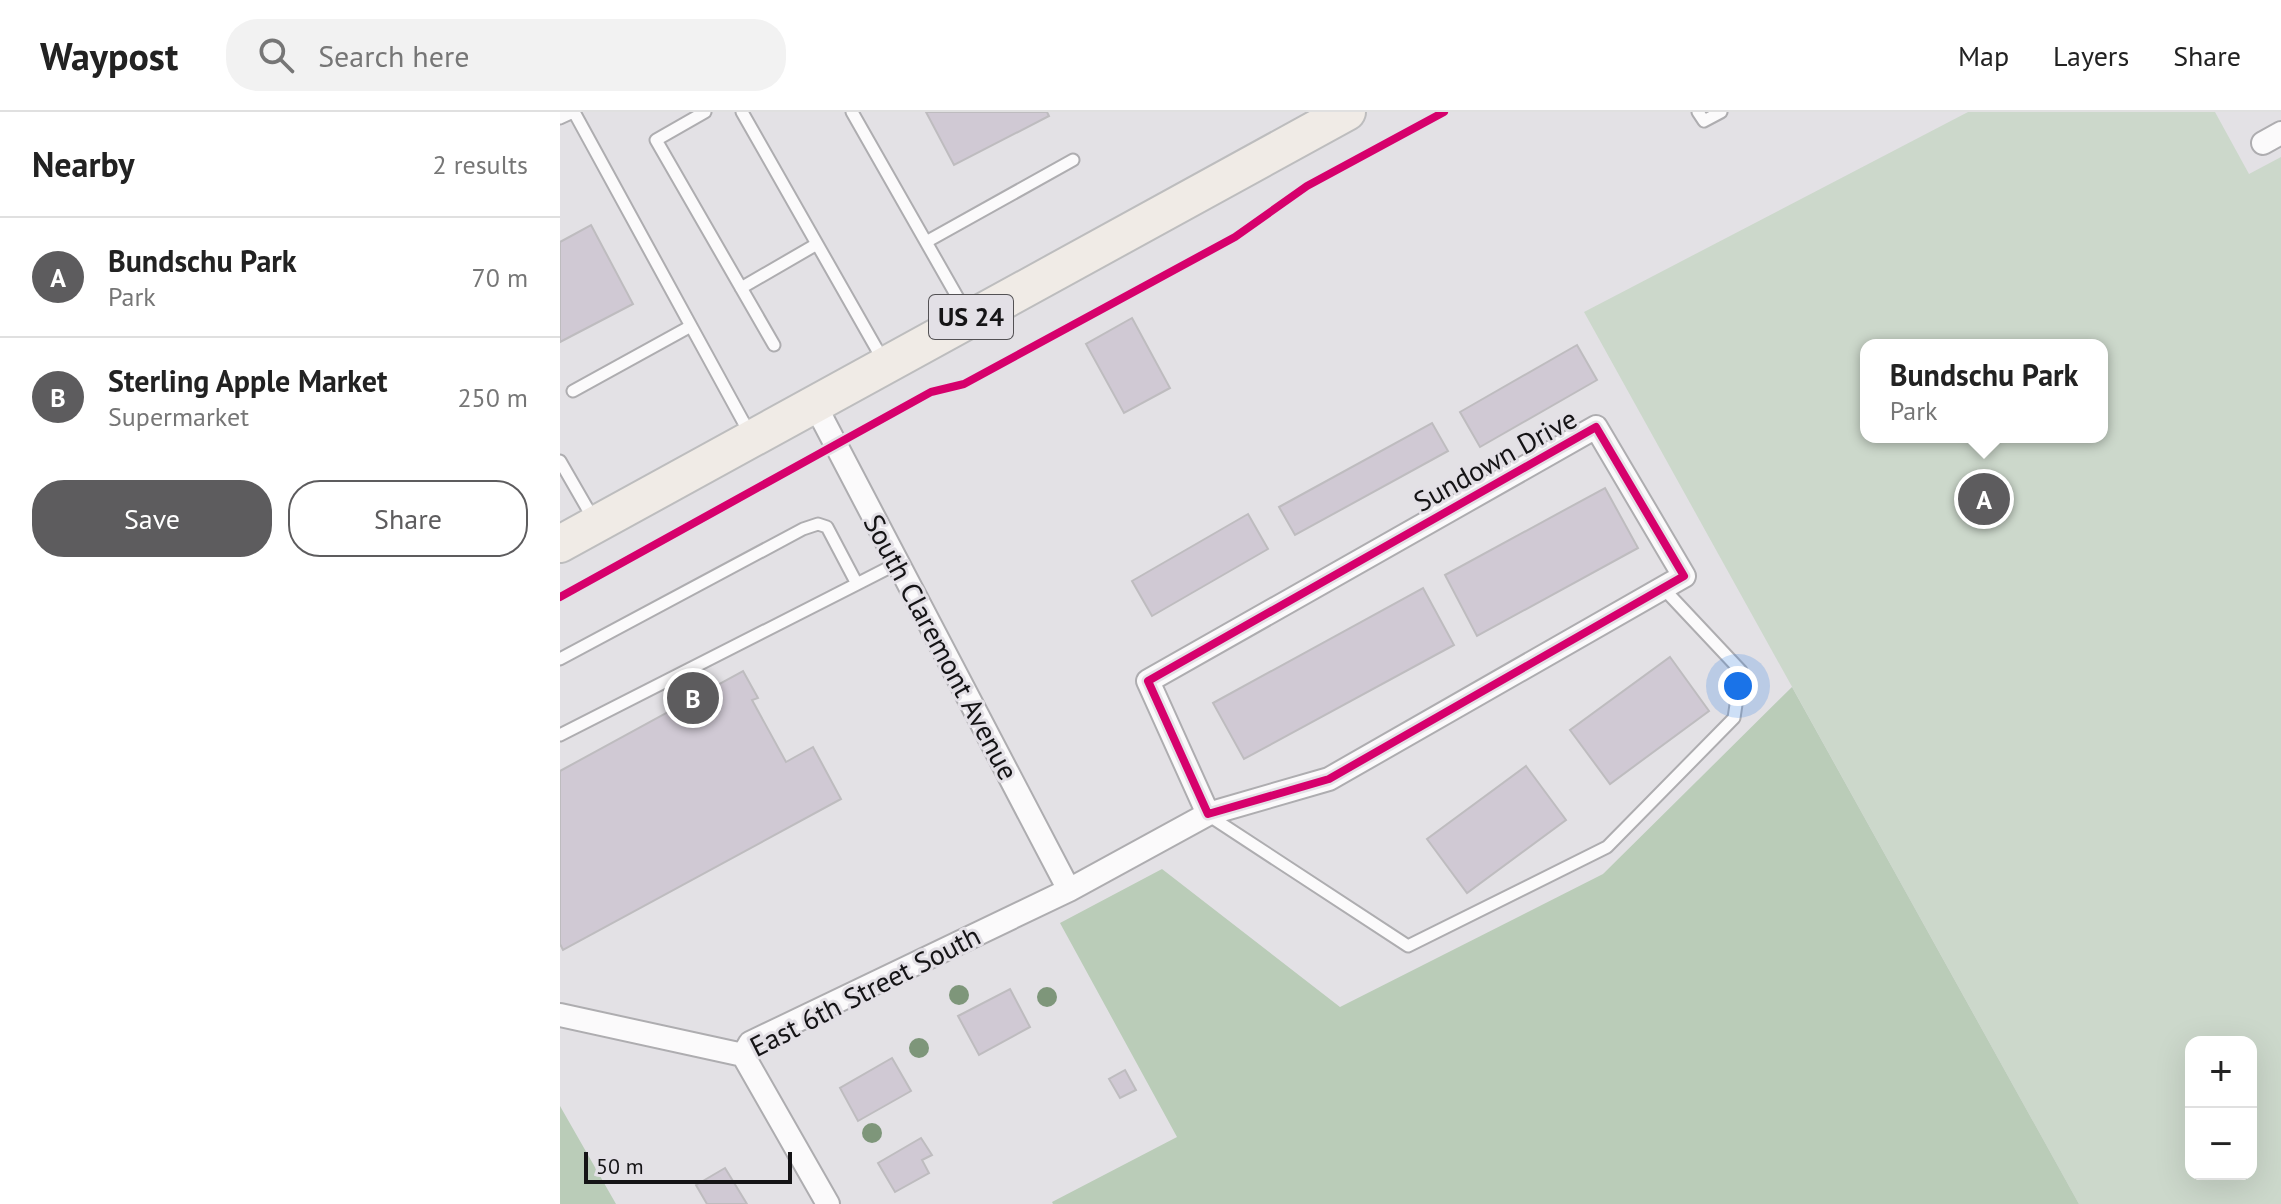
<!DOCTYPE html>
<meta charset="utf-8">
<style>
body{margin:0;font-family:"PT Sans",sans-serif;background:#f2f2f2;color:#222}
.controls{position:absolute;right:24px;bottom:24px;display:grid;overflow:hidden;border-radius:16px;box-shadow:0 8px 32px #0002}
.controls button{width:72px;height:72px;display:grid;place-items:center;padding:0;border:0;border-bottom:2px solid #e0e0e0;background:#fff;color:#222;font:40px sans-serif}
.scale{position:absolute;left:24px;bottom:20px;width:208px;box-sizing:border-box;padding-left:8px;border:4px solid #151416;border-top:0;font-size:22px;line-height:28px;white-space:nowrap;color:#151416;-webkit-text-stroke:6px #e3e0e6;paint-order:stroke}
.you{position:absolute;left:1178px;top:574px;width:28px;height:28px;margin:-20px;border:6px solid #fff;border-radius:50%;background:#1a73e8;box-shadow:0 0 0 12px #1a73e833}
.badge{display:grid;place-items:center;width:52px;height:52px;border-radius:50%;background:#5d5c5e;color:#fff;font-size:26px;font-weight:700}
.pin{position:absolute;translate:-50% -50%;border:4px solid #fff;box-shadow:0 2px 8px #0006}
.popup{position:absolute;left:1300px;top:227px;width:248px;height:104px;box-sizing:border-box;display:grid;place-content:center;border-radius:16px;background:#fff;filter:drop-shadow(0 2px 6px #0005);font-size:26px;white-space:nowrap;color:#767676}
.popup b{font-size:30px;color:#222}
.popup::after{content:'';position:absolute;left:50%;top:100%;margin-left:-16px;border:16px solid transparent;border-top-color:#fff}
.list{margin:0;padding:0;list-style:none}
h2{display:flex;justify-content:space-between;align-items:center;height:104px;margin:0;padding:0 32px;font-size:34px}
h2 small{font-size:26px;font-weight:400;color:#767676}
.list li{display:grid;grid-template-columns:52px 1fr auto;gap:24px;align-items:center;box-sizing:border-box;height:120px;padding:0 32px;border-top:2px solid #e0e0e0}
.list b{display:block;font-size:30px;white-space:nowrap}
.list p{margin:0;font-size:26px;white-space:nowrap;color:#767676}
.list em{font-size:26px;font-style:normal;color:#767676}
.actions{display:flex;gap:16px;padding:24px 32px}
.actions a{flex:1;padding:18px 0;border:2px solid #5d5c5e;border-radius:32px;text-align:center;font-size:28px;color:#5d5c5e}
.actions .main{background:#5d5c5e;color:#fff}
.icon{flex:none;width:44px;height:44px;fill:none;stroke:currentColor;stroke-width:2;stroke-linecap:round;stroke-linejoin:round}
.map{position:relative;flex:none;width:1721px;height:1092px;overflow:hidden}
header{display:flex;align-items:center;gap:48px;box-sizing:border-box;height:112px;padding:0 40px;background:#fff;border-bottom:2px solid #e0e0e0}
header strong{font-size:38px}
nav{display:flex;gap:44px;margin-inline-start:auto;font-size:28px}
.search{width:560px;height:72px;background:#f2f2f2;display:flex;align-items:center;gap:20px;box-sizing:border-box;padding:0 28px;border-radius:32px;color:#767676;font-size:30px}
main{display:flex}
aside{flex:1;background:#fff}
.map>svg:first-child{display:block}
</style>
<header>
<strong>Waypost</strong>
<div class="search"><svg class="icon" aria-label="search" viewBox="0 0 24 24"><circle cx="10" cy="10" r="6"/><path d="M15 15l6 6"/></svg>Search here</div>
<nav><a>Map</a><a>Layers</a><a>Share</a></nav>
</header>
<main>
<aside>
<h2>Nearby<small>2 results</small></h2>
<ul class="list">
<li><span class="badge">A</span><div><b>Bundschu Park</b><p>Park</p></div><em>70 m</em></li>
<li><span class="badge">B</span><div><b>Sterling Apple Market</b><p>Supermarket</p></div><em>250 m</em></li>
</ul>
<div class="actions"><a class="main">Save</a><a>Share</a></div>
</aside>
<div class="map">
<svg width="1721" height="1092" viewBox="0 0 1721 1092">
<rect width="100%" height="100%" fill="#e3e1e5"/>
<path fill="#ccd8cb" fill-rule="evenodd" d="M1408,0H1655L1689,62L1721,45V1092H1519L1024,200ZM1306,233H1542V325H1306ZM1631,930H1691V1062H1631Z"/>
<path fill="#baccb8" d="M1232,575L1519,1092H493L492,1090L617,1025L500,811L602,757L780,895L1043,762Z
M0,994L56,1092H0Z"/>
<path fill="#d0c9d4" stroke="#bebcbf" stroke-width="2" d="M366,0H487L489,4L394,53Z
M31,113L73,192L0,230V130Z
M572,206L610,276L564,301L526,232Z
M1017,233L1037,268L920,335L900,300Z
M872,311L888,339L735,423L719,395Z
M1045,376L1078,436L917,524L885,463Z
M688,402L708,437L592,504L572,469Z
M863,476L894,533L684,647L653,591Z
M1110,545L1149,599L1050,672L1010,618Z
M183,559L198,586L192,588L226,650L253,635L281,687L3,838L0,832V659Z
M966,654L1006,708L907,781L867,727Z
M450,877L470,915L419,943L398,904Z
M332,946L351,979L298,1009L280,976Z
M565,958L576,978L560,986L549,967Z
M361,1026L372,1043L362,1048L369,1061L335,1080L318,1051Z
M165,1056L187,1092H147L136,1073Z"/>
<g fill="none" stroke-linecap="round" stroke-linejoin="round">
<defs>
<path id="lane" d="M14,0L190,322
M145,0L96,28L214,233
M182,0L323,248
M292,0L407,202
M1138,0L1144,9L1161,0
M0,6L13,0
M366,130L513,48
M181,176L257,132
M13,279L131,214
M0,349L34,408
M297,472L338,451
M0,547L243,417L258,412L267,415L297,472L0,623
M648,703L848,834L1047,735L1174,606L1181,559L1103,476"/>
<path id="street" d="M1703,31L1721,21
M254,291L509,778
M1036,315L1124,464L769,667L648,702L588,569Z
M0,903L183,943L190,931L509,778L648,702
M183,943L268,1092"/>
<path id="primary" d="M0,432L787,0"/>
</defs>
<use href="#lane" stroke="#aeadb0" stroke-width="15"/>
<use href="#street" stroke="#aeadb0" stroke-width="26"/>
<use href="#primary" stroke="#bdbdbe" stroke-width="40"/>
<use href="#lane" stroke="#fbfafb" stroke-width="11"/>
<use href="#street" stroke="#fbfafb" stroke-width="22"/>
<use href="#primary" stroke="#f0ebe6" stroke-width="36"/>
<defs>
<path id="cycleway" d="M1036,315L1124,464L769,667L648,702L588,569Z
M0,485L371,280L404,272L675,125L747,74L884,0"/>
</defs>
<use href="#cycleway" stroke="#e3e0e6" stroke-width="13"/>
<use href="#cycleway" stroke="#d6006c" stroke-width="8"/>
</g>
<g fill="#7e967a">
<circle cx="399" cy="883" r="10"/>
<circle cx="487" cy="885" r="10"/>
<circle cx="359" cy="936" r="10"/>
<circle cx="312" cy="1021" r="10"/>
</g>
<g text-anchor="middle" stroke-width="6" stroke-linejoin="round" paint-order="stroke">
<rect fill="#e3e0e6" stroke="#535154" stroke-width="2" x="369" y="183" width="84" height="44" rx="6"/>
<g font-size="26" font-weight="bold" fill="#151416">
<text x="411" y="214">US 24</text>
</g>
<g font-size="28" fill="#151416" stroke="#e3e0e6">
<text transform="translate(935 348) rotate(-29)" y="10">Sundown Drive</text>
<text transform="translate(381 535) rotate(62)" y="10">South Claremont Avenue</text>
<text transform="translate(305 879) rotate(-27)" y="10">East 6th Street South</text>
</g>
</g>
</svg>
<div class="controls">
<button>+</button>
<button>−</button>
</div>
<div class="scale">50 m</div>
<div class="you"></div>
<div class="pin badge" style="left:1424px;top:387px">A</div>
<div class="popup"><b>Bundschu Park</b>Park</div>
<div class="pin badge" style="left:133px;top:586px">B</div>
</div>
</main>
